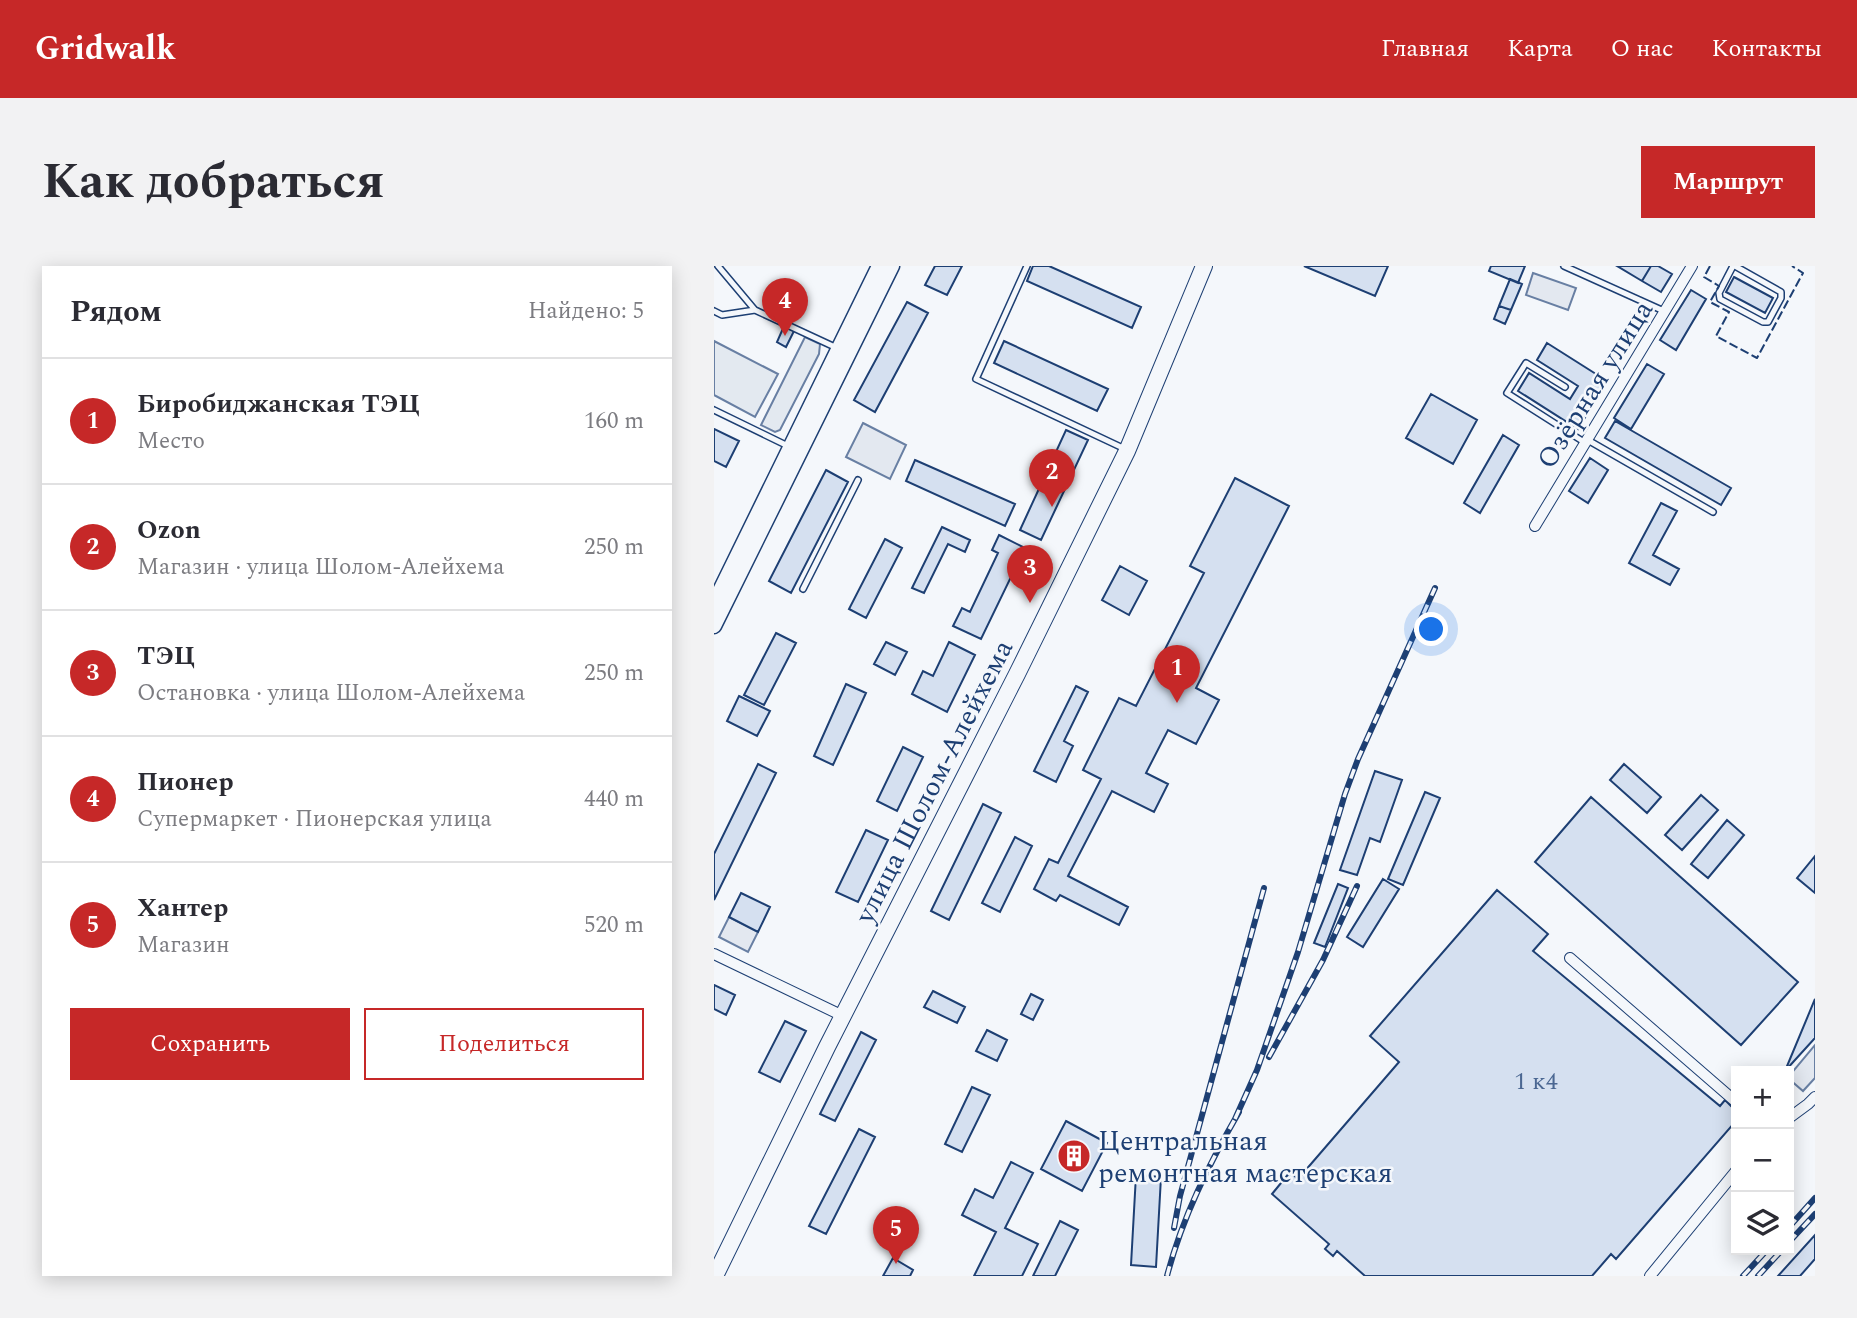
<!DOCTYPE html>
<html lang="ru">
<meta charset="utf-8">
<style>
body{margin:0;font-family:Spectral,serif;background:#f2f2f3;color:#2b2b33}
.controls{position:absolute;right:21px;bottom:21px;display:grid;overflow:hidden;border-radius:0px;box-shadow:0 4px 18px #0003}
.controls button{width:63px;height:63px;display:grid;place-items:center;padding:0;border:0;border-bottom:2px solid #e1e1e2;background:#fff;color:#2b2b33;font:35px sans-serif}
.you{position:absolute;left:718px;top:364px;width:24px;height:24px;margin:-18px;border:5px solid #fff;border-radius:50%;background:#1a73e8;box-shadow:0 0 0 10px #1a73e833}
.badge{display:grid;place-items:center;width:46px;height:46px;border-radius:50%;background:#c62828;color:#fff;font-size:23px;font-weight:700}
.pin{position:absolute;translate:-50% -58px;filter:drop-shadow(0 2px 4px #0008)}
.pin::after{content:'';position:absolute;top:37px;width:24px;height:21px;background:inherit;clip-path:polygon(0 0,100% 0,50% 100%)}
.list{margin:0;padding:0;list-style:none}
h2{display:flex;justify-content:space-between;align-items:center;height:91px;margin:0;padding:0 28px;font-size:30px}
h2 small{font-size:23px;font-weight:400;color:#7c7c81}
.list li{display:grid;grid-template-columns:46px 1fr auto;gap:21px;align-items:center;box-sizing:border-box;height:126px;padding:0 28px;border-top:2px solid #e1e1e2}
.list b{display:block;font-size:26px;white-space:nowrap}
.list p{margin:0;font-size:23px;white-space:nowrap;color:#7c7c81}
.list em{font-size:23px;font-style:normal;color:#7c7c81}
.actions{display:flex;gap:14px;padding:21px 28px}
.actions a{flex:1;padding:16px 0;border:2px solid #c62828;border-radius:0px;text-align:center;font-size:24px;color:#c62828}
.actions .main{background:#c62828;color:#fff}
.icon{flex:none;width:38px;height:38px;fill:none;stroke:currentColor;stroke-width:2;stroke-linecap:round;stroke-linejoin:round}
.map{position:relative;flex:none;width:1101px;height:1010px;overflow:hidden;border-radius:0px}
header{display:flex;align-items:center;gap:42px;box-sizing:border-box;height:98px;padding:0 35px;background:#c62828;color:#fff}
header strong{font-size:33px}
nav{display:flex;gap:38px;margin-inline-start:auto;font-size:24px}
.intro{display:flex;align-items:center;justify-content:space-between;box-sizing:border-box;height:168px;padding:0 42px}
h1{margin:0;font-size:49px}
.button{padding:18px 32px;border-radius:0px;background:#c62828;color:#fff;font-size:24px;font-weight:700}
main{display:flex;gap:42px;padding:0 42px}
aside{flex:1;background:#fff;border-radius:0px;box-shadow:0 4px 18px #0003}
.map>svg:first-child{display:block}
</style>
<header>
<strong>Gridwalk</strong>
<nav><a>Главная</a><a>Карта</a><a>О нас</a><a>Контакты</a></nav>
</header>
<div class="intro"><h1>Как добраться</h1><a class="button">Маршрут</a></div>
<main>
<aside>
<h2>Рядом<small>Найдено: 5</small></h2>
<ul class="list">
<li><span class="badge">1</span><div><b>Биробиджанская ТЭЦ</b><p>Место</p></div><em>160 m</em></li>
<li><span class="badge">2</span><div><b>Ozon</b><p>Магазин · улица Шолом-Алейхема</p></div><em>250 m</em></li>
<li><span class="badge">3</span><div><b>ТЭЦ</b><p>Остановка · улица Шолом-Алейхема</p></div><em>250 m</em></li>
<li><span class="badge">4</span><div><b>Пионер</b><p>Супермаркет · Пионерская улица</p></div><em>440 m</em></li>
<li><span class="badge">5</span><div><b>Хантер</b><p>Магазин</p></div><em>520 m</em></li>
</ul>
<div class="actions"><a class="main">Сохранить</a><a>Поделиться</a></div>
</aside>
<div class="map">
<svg width="1101" height="1010" viewBox="0 0 1101 1010">
<rect width="100%" height="100%" fill="#f4f7fb"/>
<path fill="#e3e9f0" stroke="#687fa3" stroke-width="2" d="M91,71L106,78L105,88L66,164L61,166L47,159Z
M0,75L64,108L41,151L0,129Z"/>
<path fill="#e3e8f0" stroke="#687fa3" stroke-width="2" d="M819,7L862,22L854,44L812,29Z
M149,157L192,179L176,213L132,191Z
M15,651L44,666L34,686L5,671Z
M1101,779V812L1089,825L1075,813V810Z"/>
<path fill="#d5e0f0" stroke="#1d3f73" stroke-width="2" d="M221,0H248L233,29L211,19Z
M319,0H335L427,41L418,62L313,15Z
M590,0H674L661,30Z
M777,0H811L804,17L775,5Z
M903,0H937L928,15Z
M937,0H944L958,8L947,26L928,15Z
M1020,11L1059,32L1051,47L1012,26Z
M796,13L808,18L797,44L785,40Z
M977,24L992,33L962,84L946,74Z
M193,36L214,47L161,146L140,134Z
M785,40L797,44L791,58L780,53Z
M70,60L80,65L72,81L63,76Z
M290,75L394,123L383,145L280,97Z
M833,77L893,115L864,163L804,125L815,107L856,133L864,120L823,94Z
M933,98L950,108L917,163L900,152Z
M717,128L763,154L739,198L692,172Z
M901,155L1017,222L1007,239L891,172Z
M0,163L25,175L12,201L0,195Z
M352,164L374,174L327,274L306,264Z
M789,169L805,179L766,247L750,237Z
M876,192L894,204L874,237L855,225Z
M201,194L301,238L291,260L192,215Z
M112,204L134,216L77,327L55,315Z
M521,212L575,240L482,422L505,434L482,478L454,464L432,507L454,518L440,546L398,525L354,610L414,641L405,659L346,629L342,635L320,623L335,593L344,597L387,513L369,504L405,432L422,440L490,307L476,300Z
M947,237L963,245L939,289L965,303L956,319L915,297Z
M228,261L256,274L251,286L234,278L210,327L198,322Z
M285,269L311,282L267,373L239,360L248,342L256,346L284,287L278,284Z
M171,273L188,282L152,352L135,343Z
M406,300L433,315L415,349L388,334Z
M62,367L82,377L50,439L30,429Z
M172,376L193,386L181,409L160,398Z
M235,376L261,389L233,446L198,428L209,405L219,410Z
M132,418L152,427L119,499L100,490Z
M362,420L374,426L350,475L359,480L342,516L320,505Z
M25,430L56,445L43,470L13,455Z
M189,481L209,491L183,545L163,535Z
M44,498L62,507L0,634V588Z
M910,498L947,531L933,547L896,514Z
M661,505L688,514L666,576L656,572L643,609L626,604Z
M711,526L726,532L689,619L674,613Z
M987,529L1004,544L968,584L951,569Z
M877,531L1084,716L1027,779L821,596Z
M269,538L287,547L235,654L217,645Z
M1013,554L1030,569L994,612L977,598Z
M152,564L174,574L144,636L122,626Z
M301,571L318,580L286,646L268,637Z
M1101,590V627L1083,612Z
M669,613L685,623L649,681L633,671Z
M624,618L634,622L611,681L600,677Z
M783,624L834,668L819,685L1006,840L1011,834L1022,845V855L902,993L897,988L878,1010H651L623,985L619,990L611,983L615,978L558,928L576,906L584,913L685,796L656,770Z
M27,627L56,641L44,666L15,651Z
M0,719L21,729L12,749L0,743Z
M219,725L251,741L243,757L210,741Z
M317,728L329,734L319,754L307,748Z
M1101,733V772L1071,805Z
M71,755L92,765L66,816L45,806Z
M273,764L293,774L283,795L262,785Z
M147,766L162,774L121,855L106,848Z
M258,821L276,829L248,886L231,878Z
M352,855L393,877L368,925L327,903Z
M145,863L161,871L112,968L95,960Z
M297,896L319,907L291,962L324,978L308,1010H260L282,966L248,949L261,923L279,932Z
M422,909L447,911L442,1001L417,999Z
M346,955L364,964L341,1010H319Z
M1101,969V993L1086,1010H1064Z
M179,992L199,1004L196,1010H169Z"/>
<g fill="none" stroke-linecap="round" stroke-linejoin="round">
<defs>
<path id="lane" d="M4,0L41,44
M313,0L262,113L411,183
M850,0L952,46
M1019,0L1005,27L1006,33L1049,56H1054L1067,32V26L1021,0
M0,45L8,49L41,44L123,82
M851,121L812,97L793,127L870,176
M0,144L76,181
M872,173L999,246
M89,323L144,214"/>
<path id="street" d="M821,260L978,0
M0,688L129,750
M856,692L1022,836
M1075,852L1094,838L1101,831
M936,1010L1022,905"/>
<path id="secondary" d="M0,337L165,0
M0,360L178,0"/>
<path id="primary" d="M1,1010L113,781L303,408L413,185L490,0"/>
</defs>
<use href="#lane" stroke="#1d3f73" stroke-width="8"/>
<use href="#street" stroke="#1d3f73" stroke-width="12"/>
<use href="#secondary" stroke="#1d3f73" stroke-width="17"/>
<use href="#primary" stroke="#1d3f73" stroke-width="18"/>
<use href="#lane" stroke="#f4f7fb" stroke-width="5"/>
<use href="#street" stroke="#f4f7fb" stroke-width="10"/>
<use href="#secondary" stroke="#f4f7fb" stroke-width="14"/>
<use href="#primary" stroke="#f4f7fb" stroke-width="16"/>
<defs>
<path id="rail" d="M555,791L609,694L643,620
M521,853L543,804L584,686L631,528L644,493L721,322
M1075,961L1101,932
M460,962L466,930L550,622
M1075,976L1101,948
M453,1010C468,952 495,898 525,846
M1029,1010L1053,984
M1044,1010L1068,984"/>
</defs>
<use href="#rail" stroke="#1d3f73" stroke-width="6"/>
<use href="#rail" stroke="#f4f7fb" stroke-width="3.5" stroke-dasharray="10" stroke-linecap="butt"/>
<path stroke="#1d3f73" stroke-width="2" stroke-dasharray="9 3.5" stroke-linecap="butt" d="M996,0L990,11L1005,20L996,36L1015,46L1002,70L1043,92L1089,7L1078,0"/>
</g>
<defs>
<symbol id="building-disc" viewBox="-11 -11 22 22"><circle r="9.5" fill="#c62828" stroke="#f4f7fb"/><path d="M-4-6H4V6H1V3H-1V6H-4ZM-2.5-4.3h1.7v1.8h-1.7ZM.8-4.3h1.7v1.8H.8ZM-2.5-1h1.7V.8h-1.7ZM.8-1h1.7V.8H.8Z" fill="#fff"/></symbol>
</defs>
<g fill-rule="evenodd">
<use href="#building-disc" x="341" y="871" width="38" height="38"/>
</g>
<g text-anchor="middle" stroke-width="5" stroke-linejoin="round" paint-order="stroke">
<g font-size="24" fill="#4b6792">
<text x="822" y="823">1 к4</text>
</g>
<g font-size="28" fill="#1d3f73" stroke="#f4f7fb">
<text transform="translate(880 118) rotate(-58)" y="10">Озёрная улица</text>
<text transform="translate(219 515) rotate(-63)" y="10">улица Шолом-Алейхема</text>
</g>
<g font-size="28" fill="#1d3f73" stroke="#f4f7fb" text-anchor="start">
<text x="384" y="884">Центральная<tspan x="384" dy="32">ремонтная мастерская</tspan></text>
</g>
</g>
</svg>
<div class="controls">
<button>+</button>
<button>−</button>
<button><svg class="icon" aria-label="layers" viewBox="0 0 24 24"><path d="M12 4l9 5-9 5-9-5zM3 14l9 5 9-5"/></svg></button>
</div>
<div class="you"></div>
<div class="pin badge" style="left:463px;top:437px">1</div>
<div class="pin badge" style="left:338px;top:241px">2</div>
<div class="pin badge" style="left:316px;top:337px">3</div>
<div class="pin badge" style="left:71px;top:70px">4</div>
<div class="pin badge" style="left:182px;top:998px">5</div>
</div>
</main>
